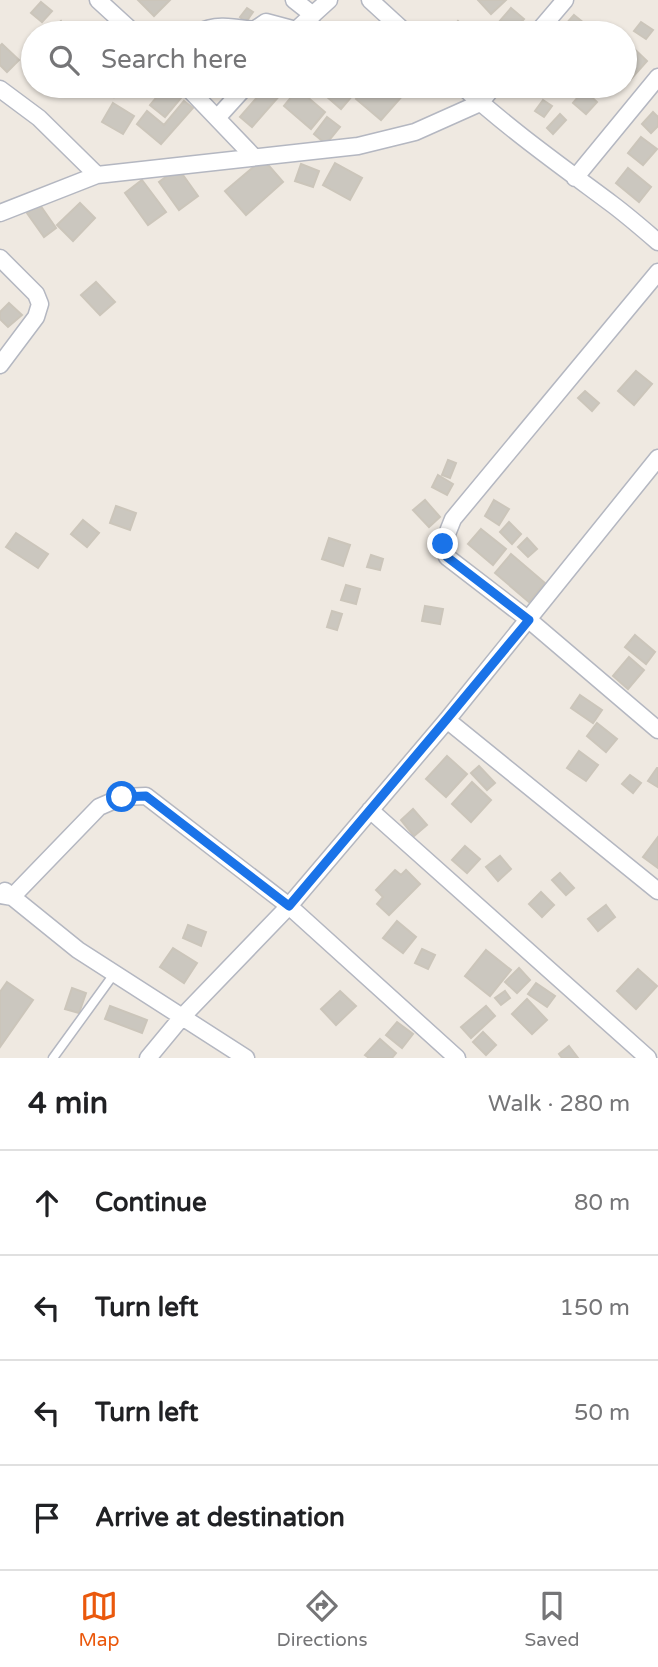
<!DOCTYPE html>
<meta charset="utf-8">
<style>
body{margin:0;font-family:"Varela Round",sans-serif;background:#f2f2f2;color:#202124}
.stop{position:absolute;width:21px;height:21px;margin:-16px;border:5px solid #1a73e8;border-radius:50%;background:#fff}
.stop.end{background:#1a73e8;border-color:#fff;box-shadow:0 2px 7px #0008}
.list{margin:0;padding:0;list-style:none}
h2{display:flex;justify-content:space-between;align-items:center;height:91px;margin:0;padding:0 28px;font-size:30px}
h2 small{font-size:23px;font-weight:400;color:#757577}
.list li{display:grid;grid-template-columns:46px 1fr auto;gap:21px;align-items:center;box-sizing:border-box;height:105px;padding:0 28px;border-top:2px solid #e0e0e0}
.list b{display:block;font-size:26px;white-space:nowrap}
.list em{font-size:23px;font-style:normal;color:#757577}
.icon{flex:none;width:38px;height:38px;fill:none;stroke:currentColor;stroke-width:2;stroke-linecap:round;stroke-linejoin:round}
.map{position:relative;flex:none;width:658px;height:1058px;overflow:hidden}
.search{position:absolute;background:#fff;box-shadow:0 2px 5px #0004;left:21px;right:21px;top:21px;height:77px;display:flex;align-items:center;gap:18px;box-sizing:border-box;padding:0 24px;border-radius:38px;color:#757577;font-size:26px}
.sheet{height:511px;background:#fff}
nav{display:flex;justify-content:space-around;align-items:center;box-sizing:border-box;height:98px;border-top:2px solid #e0e0e0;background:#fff;font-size:19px;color:#757577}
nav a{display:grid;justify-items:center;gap:4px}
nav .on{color:#ea580c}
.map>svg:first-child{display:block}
</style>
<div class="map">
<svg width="658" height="1058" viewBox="0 0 658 1058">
<rect width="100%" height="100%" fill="#efe9e1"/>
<path fill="#cbc7bf" stroke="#cbc5ba" stroke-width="2" d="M138,0H170L154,16Z
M478,0H506L491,14Z
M41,2L52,11L42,22L31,13Z
M247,8L253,12L246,22L240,17Z
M511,8L524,19L511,33L499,22Z
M574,15L595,32V33H577L566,24Z
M61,21L70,33H52L50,30Z
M458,21L472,33H447Z
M641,22L653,30L646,39L634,31Z
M625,40L647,61L631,79L625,73Z
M2,44L19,60L7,72L0,65V46Z
M33,57V75L24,67Z
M103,86H125L114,97Z
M166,86L181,98L165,117L150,105Z
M267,86H288L252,127L240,117Z
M323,86H341L352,96L341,109L319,90Z
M367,86H411L381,120L356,99Z
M546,86H567L568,87L562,96Z
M298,89L325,112L311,129L284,106Z
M584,90L597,102L586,114L573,103Z
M543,100L552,106L544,117L535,111Z
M184,101L193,108L161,144L137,124L147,111L164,125Z
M113,103L134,116L123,134L102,122Z
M653,112L658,117V126L651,133L642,124Z
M560,114L566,120L553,134L547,128Z
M327,117L340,127L326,144L314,134Z
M641,137L657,149L643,165L628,153Z
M263,159L283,182L246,215L225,191Z
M335,163L362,178L350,200L323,185Z
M301,164L319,171L313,187L295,181Z
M178,168L198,196L179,210L159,182Z
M628,168L651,187L639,202L616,183Z
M142,180L166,212L148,225L125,193Z
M80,203L95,218L73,241L57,225Z
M40,205L56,228L44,237L27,213Z
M96,282L115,302L100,315L81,295Z
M9,303L22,315L8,327L0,319V312Z
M636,371L652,384L634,405L618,391Z
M585,391L599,403L592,411L578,398Z
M448,460L456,463L450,478L442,475Z
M438,475L453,484L447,495L432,487Z
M425,500L440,517L429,527L413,510Z
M494,500L509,509L499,525L485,516Z
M116,506L136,513L130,530L110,523Z
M83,520L99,533L87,547L71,534Z
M509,522L521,534L512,544L500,532Z
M481,529L506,549L493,565L468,544Z
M16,533L48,554L38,568L6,547Z
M329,538L350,545L343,566L322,559Z
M527,538L537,549L528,557L518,547Z
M511,554L545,583L529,602L495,573Z
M371,555L383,559L380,570L367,567Z
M346,585L360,589L356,604L341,600Z
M425,606L443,609L440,624L422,621Z
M332,611L342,614L337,630L327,627Z
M635,635L655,652L646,664L625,647Z
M629,657L644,670L628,689L613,676Z
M580,695L602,710L593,723L571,708Z
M597,723L617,739L606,752L587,736Z
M579,751L598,765L586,781L567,768Z
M447,756L467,774L446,797L426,779Z
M479,766L495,783L487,790L471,773Z
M657,768H658V787L648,781Z
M630,775L641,783L633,793L622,784Z
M472,782L491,800L471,822L452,804Z
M413,809L427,825L414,836L401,820Z
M658,837V868L643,857Z
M465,846L480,859L467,873L452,860Z
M500,856L511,869L498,881L486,867Z
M395,870L401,875L406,870L420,884L389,915L377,904L383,897L376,890Z
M560,873L574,888L566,895L552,880Z
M541,892L554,905L542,917L529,904Z
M606,905L615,917L598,931L588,919Z
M397,921L416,937L403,953L383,938Z
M188,925L206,932L201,946L183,938Z
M173,948L197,963L184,983L160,967Z
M422,949L435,955L428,969L415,963Z
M486,950L511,970L490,996L465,976Z
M519,968L530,980L517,993L505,982Z
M638,969L657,986L636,1009L617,991Z
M7,982L33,1000L0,1047V992Z
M536,983L555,996L547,1007L528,994Z
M72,988L86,993L79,1013L65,1009Z
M340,991L356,1006L336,1025L321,1009Z
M505,991L510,998L501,1005L495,998Z
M527,999L547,1020L532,1034L512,1014Z
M110,1006L147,1020L142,1033L105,1019Z
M486,1006L495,1016L471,1038L461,1027Z
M397,1022L413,1034L402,1048L386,1035Z
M483,1032L496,1045L486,1055L473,1042Z
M380,1039L396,1053L392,1058H369L365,1055Z
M569,1046L578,1058H562L559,1054Z"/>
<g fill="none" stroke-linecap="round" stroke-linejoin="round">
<defs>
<path id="lane" d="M53,1058L114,974"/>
<path id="street" d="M98,0L134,33
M294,0L313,15
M370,0L406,33
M197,33C216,23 233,27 254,30L266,22L296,30L329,0
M537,33L565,0
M186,86L254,157
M462,86C509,129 561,166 612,204C628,216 643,229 658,242
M0,89L39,118L97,175
M217,118L246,86
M575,178L658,77
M0,213L97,175L358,146L415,132L480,103L494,86
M0,258L36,294L40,304L36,317L0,365
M658,272L453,519L443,544L447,557L529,620L658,730
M447,720L658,891
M370,810L648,1058
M5,891L78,950L246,1058
M0,895L12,897L99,807L122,797L146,796L289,906L457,1058
M148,1058L182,1017L289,906L447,720L658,458"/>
</defs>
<use href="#lane" stroke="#b4b7c1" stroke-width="11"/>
<use href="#street" stroke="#b4b7c1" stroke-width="19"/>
<use href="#lane" stroke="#fff" stroke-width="8"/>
<use href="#street" stroke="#fff" stroke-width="16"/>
</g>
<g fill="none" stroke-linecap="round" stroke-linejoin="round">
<path stroke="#1a73e8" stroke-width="9" d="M122,797L146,796L289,906L446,720L529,620L447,557L443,544"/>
</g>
</svg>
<div class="stop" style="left:122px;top:797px"></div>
<div class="stop end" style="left:443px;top:544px"></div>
<div class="search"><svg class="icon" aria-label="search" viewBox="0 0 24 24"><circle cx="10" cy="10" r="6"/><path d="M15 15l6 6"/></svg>Search here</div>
</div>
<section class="sheet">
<h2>4 min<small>Walk · 280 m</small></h2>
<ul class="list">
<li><svg class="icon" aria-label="ahead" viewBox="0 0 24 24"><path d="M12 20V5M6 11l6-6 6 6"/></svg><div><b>Continue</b></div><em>80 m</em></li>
<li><svg class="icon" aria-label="left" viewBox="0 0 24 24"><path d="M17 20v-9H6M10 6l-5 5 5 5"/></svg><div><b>Turn left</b></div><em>150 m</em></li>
<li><svg class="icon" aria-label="left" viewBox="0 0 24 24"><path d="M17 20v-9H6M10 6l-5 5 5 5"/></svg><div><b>Turn left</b></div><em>50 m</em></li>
<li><svg class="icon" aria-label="arrive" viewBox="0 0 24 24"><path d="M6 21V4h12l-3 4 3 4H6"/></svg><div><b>Arrive at destination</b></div></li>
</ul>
</section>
<nav>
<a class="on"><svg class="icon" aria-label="map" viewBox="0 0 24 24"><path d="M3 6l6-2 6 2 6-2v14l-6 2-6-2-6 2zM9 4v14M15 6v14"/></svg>Map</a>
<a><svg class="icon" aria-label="directions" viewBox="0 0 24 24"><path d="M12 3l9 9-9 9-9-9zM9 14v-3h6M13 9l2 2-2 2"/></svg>Directions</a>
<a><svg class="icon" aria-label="saved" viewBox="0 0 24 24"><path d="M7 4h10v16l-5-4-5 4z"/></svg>Saved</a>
</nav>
